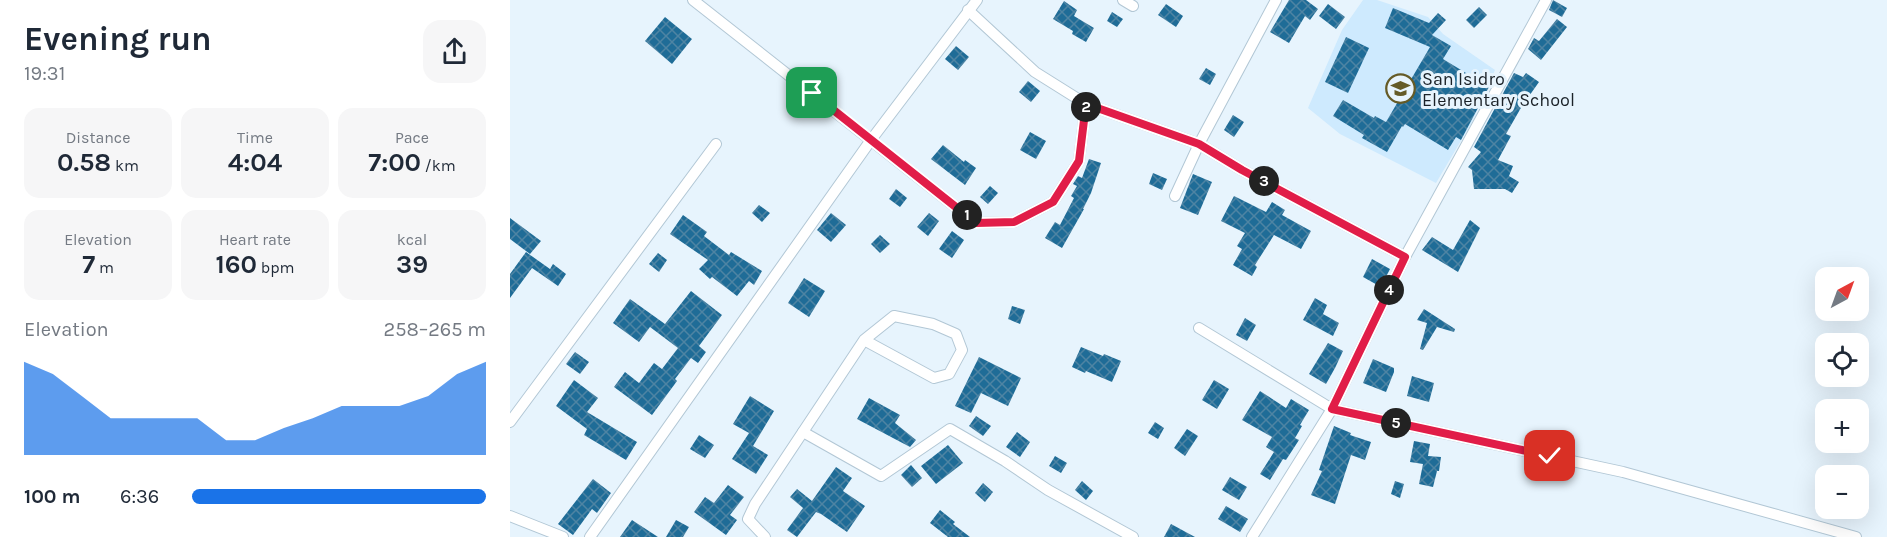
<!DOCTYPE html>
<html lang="en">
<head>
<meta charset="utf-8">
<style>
	:root { --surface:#fff; --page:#f6f6f7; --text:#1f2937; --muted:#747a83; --accent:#1a73e8 }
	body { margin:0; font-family:Karla,sans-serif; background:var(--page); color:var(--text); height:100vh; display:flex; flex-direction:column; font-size:22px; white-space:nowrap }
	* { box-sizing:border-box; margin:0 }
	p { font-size:20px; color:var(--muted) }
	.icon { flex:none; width:33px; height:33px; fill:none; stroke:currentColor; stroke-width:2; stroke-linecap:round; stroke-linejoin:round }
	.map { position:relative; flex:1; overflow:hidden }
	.details { display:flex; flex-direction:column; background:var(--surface); width:510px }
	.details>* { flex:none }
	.needle { width:39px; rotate:41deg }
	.tools { position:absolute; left:1305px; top:267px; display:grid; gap:12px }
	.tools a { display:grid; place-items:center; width:54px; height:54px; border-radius:12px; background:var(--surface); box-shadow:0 6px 24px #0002; font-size:30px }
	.pin { position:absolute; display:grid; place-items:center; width:51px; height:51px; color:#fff; margin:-26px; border-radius:12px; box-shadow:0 3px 9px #0006 }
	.km { position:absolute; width:30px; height:30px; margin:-15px; border-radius:50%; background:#222; color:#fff; font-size:16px; line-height:30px; text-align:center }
	.round { display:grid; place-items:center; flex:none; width:63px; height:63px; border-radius:18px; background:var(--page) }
	.summary { display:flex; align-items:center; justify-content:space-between; height:102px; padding:0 24px }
	h1 { font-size:33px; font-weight:700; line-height:45px }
	.figures { display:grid; grid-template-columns:repeat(3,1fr); gap:9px; height:102px; padding:6px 24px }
	.figures div { display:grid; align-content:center; border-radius:15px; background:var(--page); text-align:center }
	.figures b { font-size:26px; font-weight:700 }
	.figures small { font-size:16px; font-weight:400 }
	.figures p { font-size:16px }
	.chart { height:168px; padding:12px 24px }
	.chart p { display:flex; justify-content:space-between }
	.chart svg { width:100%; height:108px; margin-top:6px; fill:var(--accent); opacity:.7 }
	ul { padding:0 24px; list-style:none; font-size:20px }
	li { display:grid; grid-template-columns:96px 72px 1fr; align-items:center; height:45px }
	li i { height:15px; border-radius:8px; background:var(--accent) }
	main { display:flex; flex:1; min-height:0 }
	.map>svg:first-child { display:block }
</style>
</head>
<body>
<main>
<section class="details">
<div class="summary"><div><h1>Evening run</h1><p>19:31</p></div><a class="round"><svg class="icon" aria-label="share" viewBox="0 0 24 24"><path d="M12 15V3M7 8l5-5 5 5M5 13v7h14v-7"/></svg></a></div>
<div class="figures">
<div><p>Distance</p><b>0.58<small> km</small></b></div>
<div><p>Time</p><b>4:04</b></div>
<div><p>Pace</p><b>7:00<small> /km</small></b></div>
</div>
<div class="figures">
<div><p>Elevation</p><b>7<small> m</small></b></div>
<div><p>Heart rate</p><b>160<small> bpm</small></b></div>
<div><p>kcal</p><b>39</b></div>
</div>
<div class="chart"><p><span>Elevation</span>258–265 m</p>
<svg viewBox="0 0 160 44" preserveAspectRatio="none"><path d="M0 44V6L10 11L20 20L30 29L40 29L50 29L60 29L70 38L80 38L90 33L100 29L110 24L120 24L130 24L140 20L150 11L160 6V44z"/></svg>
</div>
<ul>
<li><b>100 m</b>6:36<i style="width:100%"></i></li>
</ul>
</section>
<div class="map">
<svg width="1377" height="537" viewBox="0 0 1377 537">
	<defs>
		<pattern id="building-cross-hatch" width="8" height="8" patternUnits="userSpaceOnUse" patternTransform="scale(1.5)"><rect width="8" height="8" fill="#1f6c97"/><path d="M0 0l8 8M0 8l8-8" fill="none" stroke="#4e84a3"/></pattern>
	</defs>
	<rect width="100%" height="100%" fill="#e7f4fd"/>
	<path fill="#ceeafe" d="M 853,0 L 867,0 L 918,17 L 933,34 L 985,70 L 962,122 L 926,183 L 830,134 L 798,108 L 832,30 Z"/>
	<g fill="url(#building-cross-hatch)">
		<path d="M 779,0 L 796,0 L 808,9 L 800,20 L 795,16 L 779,43 L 760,32 Z"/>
		<path d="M 1043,0 L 1057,8 L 1052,17 L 1039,10 Z"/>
		<path d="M 554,1 L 567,10 L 564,16 L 584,28 L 576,42 L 562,34 L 563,31 L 543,19 Z"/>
		<path d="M 656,4 L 673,16 L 666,27 L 648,15 Z"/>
		<path d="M 818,4 L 835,17 L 826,29 L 809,16 Z"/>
		<path d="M 969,7 L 977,15 L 964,28 L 956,20 Z"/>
		<path d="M 883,8 L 919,23 L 928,13 L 936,20 L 922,35 L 941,46 L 933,59 L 979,87 L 951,140 L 946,137 L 938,150 L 895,124 L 893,127 L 892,126 L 877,152 L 852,138 L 854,135 L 823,116 L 833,100 L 864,118 L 865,116 L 876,122 L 920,47 L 875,28 Z"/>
		<path d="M 602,12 L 613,19 L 607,27 L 597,21 Z"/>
		<path d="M 155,17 L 182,39 L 162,64 L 135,41 Z"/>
		<path d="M 1047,19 L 1057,27 L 1031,60 L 1018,49 L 1024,38 L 1029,41 Z"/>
		<path d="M 836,37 L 859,48 L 838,93 L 815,82 Z"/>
		<path d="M 446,46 L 459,57 L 448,70 L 435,59 Z"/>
		<path d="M 696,68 L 706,74 L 700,85 L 689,79 Z"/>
		<path d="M 1004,73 L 1013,77 L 1016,73 L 1029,82 L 1012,106 L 996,134 L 1001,136 L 988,160 L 1003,166 L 999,176 L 1009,182 L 1002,193 L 995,189 L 964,189 L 962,170 L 958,167 L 971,152 L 964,147 Z"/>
		<path d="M 518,81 L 530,91 L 521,102 L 509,92 Z"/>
		<path d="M 723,115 L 734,122 L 724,137 L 714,130 Z"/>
		<path d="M 520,132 L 536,141 L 526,159 L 510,150 Z"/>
		<path d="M 433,145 L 454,162 L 455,160 L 466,168 L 455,185 L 421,159 Z"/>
		<path d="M 579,159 L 591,163 L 581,193 L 573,209 L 574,209 L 552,248 L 535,238 L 545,222 L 550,225 L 564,198 L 561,196 L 567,186 L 563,184 L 568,176 L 572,178 Z"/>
		<path d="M 643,173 L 657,179 L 652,190 L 639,184 Z"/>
		<path d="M 683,174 L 702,182 L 688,215 L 670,208 Z"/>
		<path d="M 480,186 L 488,193 L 478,204 L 470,197 Z"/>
		<path d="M 386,189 L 397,198 L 390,207 L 379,199 Z"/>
		<path d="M 724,196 L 756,212 L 762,202 L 775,210 L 772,215 L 801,231 L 791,249 L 764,235 L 745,265 L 747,267 L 742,276 L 723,265 L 732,249 L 727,246 L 735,233 L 711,221 Z"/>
		<path d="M 249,205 L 260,213 L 252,222 L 242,213 Z"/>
		<path d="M 321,213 L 336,225 L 321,242 L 307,230 Z"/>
		<path d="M 419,213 L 429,221 L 418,236 L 407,227 Z"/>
		<path d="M 173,215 L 197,232 L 194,236 L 219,255 L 221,252 L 252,271 L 244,285 L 239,281 L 227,296 L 202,277 L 200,279 L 189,269 L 198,260 L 160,234 Z"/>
		<path d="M 0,218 L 31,241 L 20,254 L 0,239 Z"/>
		<path d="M 960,220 L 970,228 L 948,272 L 912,250 L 922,237 L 943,250 Z"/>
		<path d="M 442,231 L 454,240 L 442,258 L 429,249 Z"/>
		<path d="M 370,235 L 380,244 L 370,253 L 361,244 Z"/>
		<path d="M 16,252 L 40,269 L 43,264 L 56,274 L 48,286 L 22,268 L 0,298 L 0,274 Z"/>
		<path d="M 148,253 L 157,260 L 149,272 L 139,264 Z"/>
		<path d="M 862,259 L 880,269 L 871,287 L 853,277 Z"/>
		<path d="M 294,278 L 315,291 L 299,317 L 278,303 Z"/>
		<path d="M 181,291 L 212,315 L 189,346 L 196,352 L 188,363 L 181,358 L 165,379 L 167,381 L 142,415 L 104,387 L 115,372 L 129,383 L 144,363 L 152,369 L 168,348 L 140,327 L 129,342 L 103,323 L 120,299 L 155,324 Z"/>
		<path d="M 805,298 L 817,305 L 813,314 L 829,323 L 823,336 L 793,320 Z"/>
		<path d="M 502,306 L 515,310 L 510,324 L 498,319 Z"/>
		<path d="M 914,309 L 945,329 L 944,332 L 927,327 L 913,350 L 910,349 L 917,323 L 907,320 Z"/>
		<path d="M 735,318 L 746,325 L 737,341 L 726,335 Z"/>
		<path d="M 818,343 L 833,351 L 825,368 L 816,384 L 799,374 Z"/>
		<path d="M 571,347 L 593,356 L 594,354 L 611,361 L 602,382 L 576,371 L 575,373 L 562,367 Z"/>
		<path d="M 65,352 L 79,362 L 70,374 L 56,364 Z"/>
		<path d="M 469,357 L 511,378 L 498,406 L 471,393 L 461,413 L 445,406 Z"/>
		<path d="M 863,359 L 884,368 L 884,372 L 876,392 L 853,383 Z"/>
		<path d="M 902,376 L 924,383 L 919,402 L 897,396 Z"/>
		<path d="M 64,380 L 88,398 L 77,412 L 127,442 L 116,460 L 74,435 L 77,429 L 46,406 Z"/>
		<path d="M 704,380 L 719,389 L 707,409 L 692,400 Z"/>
		<path d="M 750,391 L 776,408 L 781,399 L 799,410 L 790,425 L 792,426 L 785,438 L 789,440 L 776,460 L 773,459 L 760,480 L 750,474 L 764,452 L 756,447 L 762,437 L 732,420 Z"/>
		<path d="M 240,396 L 264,411 L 243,446 L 258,455 L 246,474 L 222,459 L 239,433 L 223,424 Z"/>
		<path d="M 359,398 L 390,415 L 385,423 L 406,440 L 400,447 L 347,419 Z"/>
		<path d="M 466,416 L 481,426 L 473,436 L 459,426 Z"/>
		<path d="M 645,422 L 654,428 L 648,439 L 638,433 Z"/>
		<path d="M 824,426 L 841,433 L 840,435 L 861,442 L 855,460 L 841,455 L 825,504 L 801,495 L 812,471 L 809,470 Z"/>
		<path d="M 677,429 L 688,436 L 675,456 L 664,448 Z"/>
		<path d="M 507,432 L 520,442 L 510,457 L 496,447 Z"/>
		<path d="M 189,435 L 204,445 L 195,458 L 180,449 Z"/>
		<path d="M 904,441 L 920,444 L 918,456 L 931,457 L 929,471 L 927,471 L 923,487 L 909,484 L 913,464 L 900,462 Z"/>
		<path d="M 438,445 L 453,463 L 426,484 L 411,466 Z"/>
		<path d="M 545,456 L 557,463 L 551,473 L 539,466 Z"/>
		<path d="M 401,465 L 412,478 L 402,487 L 391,475 Z"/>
		<path d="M 326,467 L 342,478 L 333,491 L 355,506 L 337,532 L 311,514 L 306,512 L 287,537 L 277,530 L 293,508 L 280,497 L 287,489 L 302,501 Z"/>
		<path d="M 720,477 L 737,487 L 729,500 L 712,490 Z"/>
		<path d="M 83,479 L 101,493 L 87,513 L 82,509 L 63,535 L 48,524 Z"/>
		<path d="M 572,481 L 583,491 L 576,500 L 565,490 Z"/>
		<path d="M 885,481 L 894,484 L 890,498 L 881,494 Z"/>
		<path d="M 473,483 L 483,492 L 475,502 L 465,493 Z"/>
		<path d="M 218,485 L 234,497 L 220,515 L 227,520 L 216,535 L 184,512 L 195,497 L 204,503 Z"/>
		<path d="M 716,506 L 738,519 L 730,532 L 708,519 Z"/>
		<path d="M 430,510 L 445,522 L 443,524 L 460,537 L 438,537 L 420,523 Z"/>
		<path d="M 122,520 L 148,537 L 110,537 Z"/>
		<path d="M 166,520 L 179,527 L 173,537 L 156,537 Z"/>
		<path d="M 661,524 L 685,537 L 654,537 Z"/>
	</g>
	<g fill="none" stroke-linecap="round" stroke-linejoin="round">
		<defs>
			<g id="street">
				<path d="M 183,0 L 466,223 L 504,222 L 543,202 L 569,161 L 576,104"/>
				<path d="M 613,0 L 623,6"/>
				<path d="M 458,10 L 525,72 L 576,104 L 689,144 L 732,170 L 895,257"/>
				<path d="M 665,196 L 689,144 L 766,0"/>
				<path d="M 689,328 L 822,409 L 1113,472 L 1346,537"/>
				<path d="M 0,422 L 206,144"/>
				<path d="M 293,432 L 371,476 L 440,429 L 495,461 L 538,490 L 623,537"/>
				<path d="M 0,516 L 53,537"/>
				<path d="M 80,537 L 361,140 L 467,0"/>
				<path d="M 255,537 L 238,519 L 245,504 L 354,340 L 384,316 L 423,324 L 446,334 L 452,350 L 439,374 L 424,378 L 354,340"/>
				<path d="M 742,537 L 822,409 L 895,257 L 1036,0"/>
			</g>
		</defs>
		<use href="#street" stroke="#b2c7d5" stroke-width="12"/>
		<use href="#street" stroke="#fff" stroke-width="10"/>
	</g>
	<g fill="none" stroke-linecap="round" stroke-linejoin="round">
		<defs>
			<path id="route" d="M 302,93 L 466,223 L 504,222 L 543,202 L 569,161 L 576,104 L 689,144 L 732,170 L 895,257 L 822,409 L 1040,456"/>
		</defs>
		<use href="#route" stroke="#fff" stroke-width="12"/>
		<use href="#route" stroke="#e11d48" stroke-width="8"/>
	</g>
	<defs>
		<symbol id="school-ring" viewBox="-11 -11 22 22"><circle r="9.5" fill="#e7f4fd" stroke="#655b27" stroke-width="1.5"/><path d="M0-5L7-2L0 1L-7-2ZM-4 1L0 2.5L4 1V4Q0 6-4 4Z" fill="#655b27"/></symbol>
	</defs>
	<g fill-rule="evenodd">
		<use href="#school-ring" x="874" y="72" width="33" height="33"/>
	</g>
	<g text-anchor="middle" stroke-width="6" stroke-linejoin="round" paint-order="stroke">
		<g font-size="18" fill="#1b2228" stroke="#e7f4fd" text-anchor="start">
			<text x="912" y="85">San Isidro<tspan x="912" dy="21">Elementary School</tspan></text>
		</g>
	</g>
</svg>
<div class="tools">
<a><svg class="needle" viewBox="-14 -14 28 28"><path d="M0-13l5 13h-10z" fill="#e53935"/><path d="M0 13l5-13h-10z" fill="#747a83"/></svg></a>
<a><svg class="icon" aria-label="locate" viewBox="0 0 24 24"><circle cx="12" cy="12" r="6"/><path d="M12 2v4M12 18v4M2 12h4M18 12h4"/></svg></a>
<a>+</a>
<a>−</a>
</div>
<div class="pin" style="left:302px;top:93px;background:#1e9e55"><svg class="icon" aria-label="arrive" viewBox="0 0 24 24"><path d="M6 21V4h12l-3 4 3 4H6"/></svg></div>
<div class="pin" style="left:1040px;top:456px;background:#d93025"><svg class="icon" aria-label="check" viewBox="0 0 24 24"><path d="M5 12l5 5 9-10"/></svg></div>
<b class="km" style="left:457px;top:215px">1</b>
<b class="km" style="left:576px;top:107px">2</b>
<b class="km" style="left:754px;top:181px">3</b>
<b class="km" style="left:879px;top:290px">4</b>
<b class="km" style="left:886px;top:423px">5</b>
</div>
</main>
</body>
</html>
